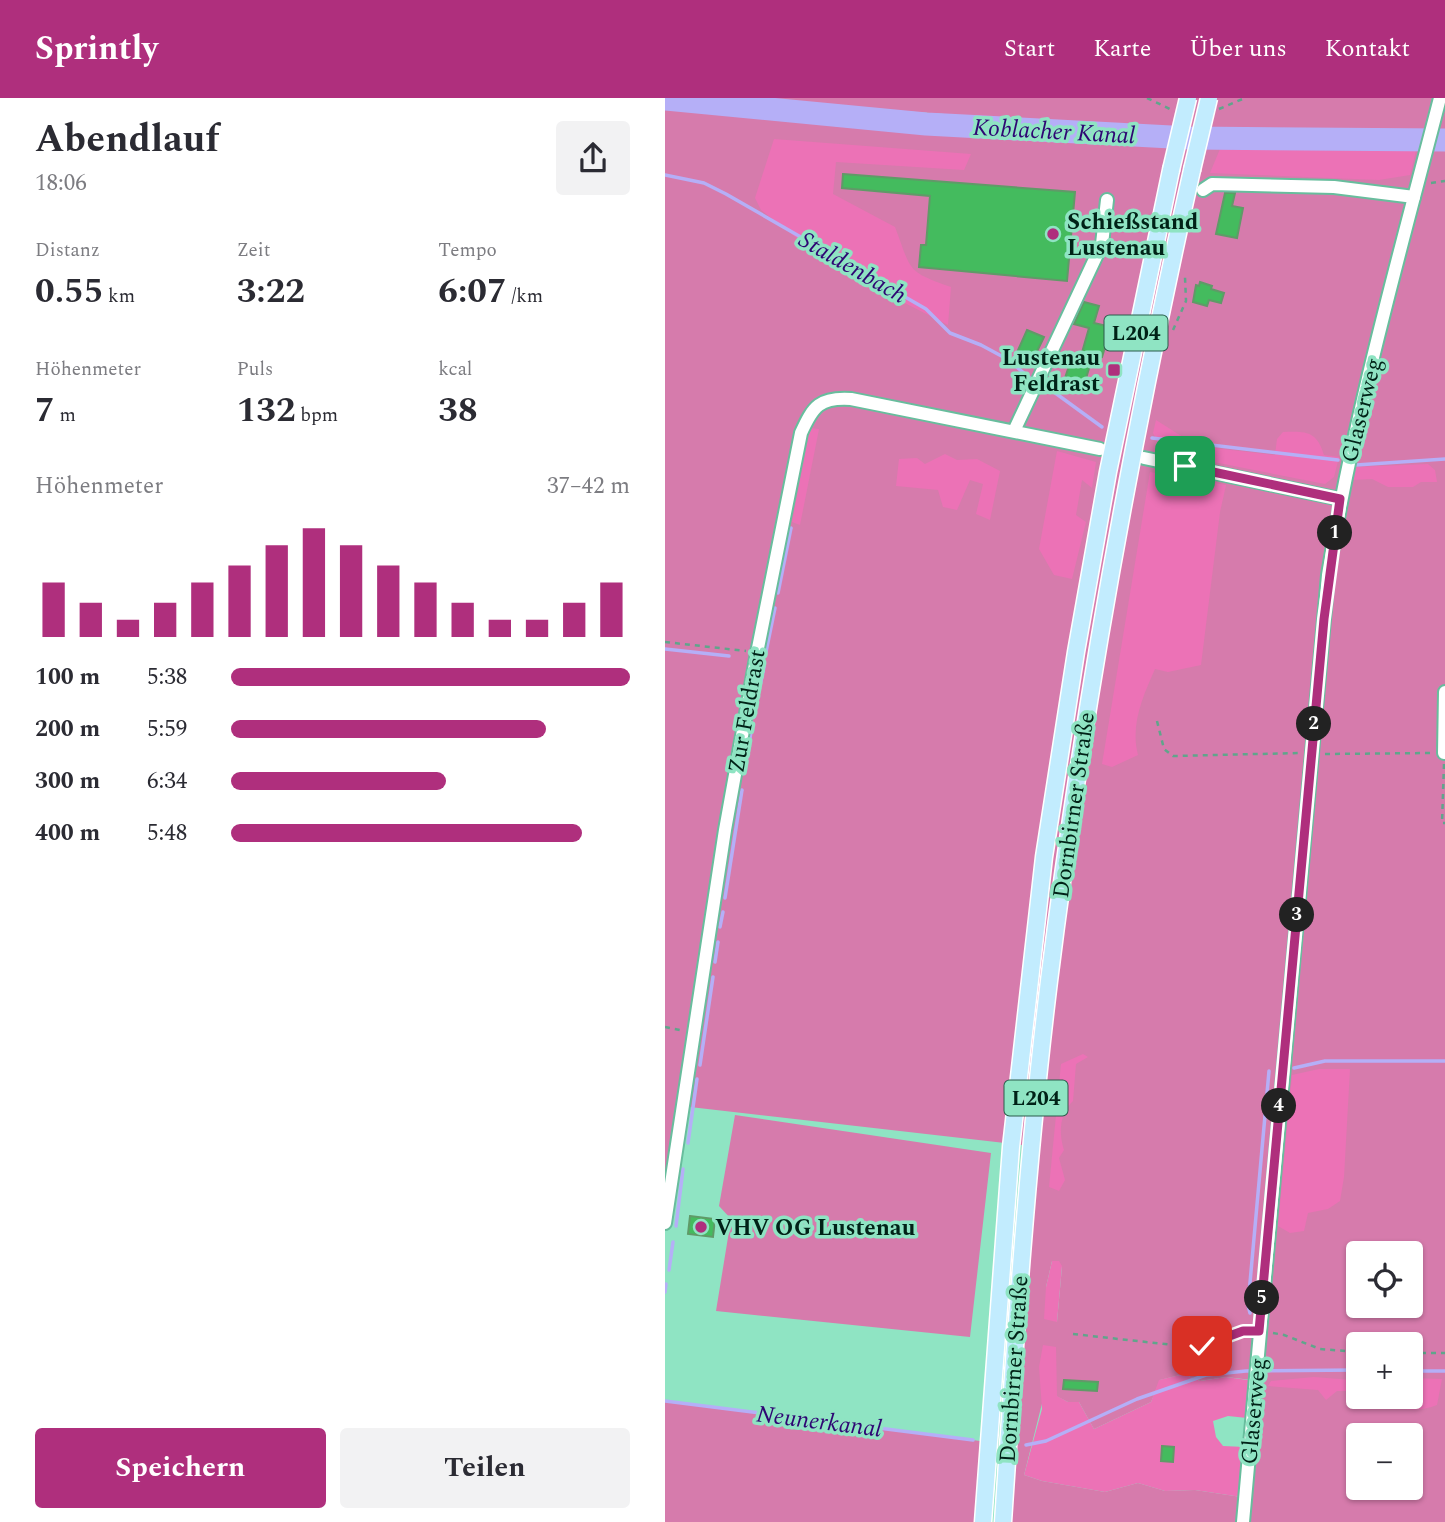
<!DOCTYPE html>
<html lang="de">
<head>
<meta charset="utf-8">
<style>
	:root { --surface:#fff; --page:#f2f2f3; --text:#2b2b33; --muted:#7c7c81; --accent:#af2f7d }
	body { margin:0; font-family:Spectral,serif; background:var(--page); color:var(--text); height:100vh; display:flex; flex-direction:column; font-size:26px; white-space:nowrap }
	* { box-sizing:border-box; margin:0 }
	p { font-size:23px; color:var(--muted) }
	.icon { flex:none; width:38px; height:38px; fill:none; stroke:currentColor; stroke-width:2; stroke-linecap:round; stroke-linejoin:round }
	.map { position:relative; flex:1; overflow:hidden }
	.details { display:flex; flex-direction:column; background:var(--surface); width:665px }
	.details>* { flex:none }
	.controls { position:absolute; left:681px; top:1143px; display:grid; gap:14px }
	.controls a { display:grid; place-items:center; width:77px; height:77px; border-radius:7px; background:var(--surface); box-shadow:0 2px 5px #0004; font-size:35px }
	.pin { position:absolute; display:grid; place-items:center; width:60px; height:60px; color:#fff; margin:-30px; border-radius:14px; box-shadow:0 4px 10px #0006 }
	.km { position:absolute; width:35px; height:35px; margin:-18px; border-radius:50%; background:#222; color:#fff; font-size:19px; line-height:35px; text-align:center }
	.round { display:grid; place-items:center; flex:none; width:74px; height:74px; border-radius:7px; background:var(--page) }
	.headline { display:flex; align-items:center; justify-content:space-between; height:119px; padding:0 35px }
	h1 { font-size:38px; font-weight:700; line-height:52px }
	.figures { display:grid; grid-template-columns:repeat(3,1fr); gap:10px; height:119px; padding:7px 35px }
	.figures div { display:grid; align-content:center }
	.figures b { font-size:35px; font-weight:700 }
	.figures small { font-size:19px; font-weight:400 }
	.figures p { font-size:19px }
	.chart { height:196px; padding:14px 35px }
	.chart p { display:flex; justify-content:space-between }
	.chart svg { width:100%; height:126px; margin-top:7px; stroke:var(--accent); stroke-width:6 }
	.button { display:flex; gap:14px; margin-top:auto; padding:14px 35px }
	.button a { flex:1; height:80px; border-radius:7px; background:var(--accent); color:#fff; font-size:28px; font-weight:700; line-height:80px; text-align:center }
	.button a+a { background:var(--page); color:var(--text) }
	ul { padding:0 35px; list-style:none; font-size:23px }
	li { display:grid; grid-template-columns:112px 84px 1fr; align-items:center; height:52px }
	li i { height:18px; border-radius:9px; background:var(--accent) }
	header { display:flex; align-items:center; gap:42px; box-sizing:border-box; height:98px; padding:0 35px; background:var(--accent); color:#fff }
	header strong { font-size:33px }
	nav { display:flex; gap:38px; margin-inline-start:auto; font-size:24px }
	main { display:flex; flex:1; min-height:0 }
	.map>svg:first-child { display:block }
</style>
</head>
<body>
<header>
<strong>Sprintly</strong>
<nav><a>Start</a><a>Karte</a><a>Über uns</a><a>Kontakt</a></nav>
</header>
<main>
<section class="details">
<div class="headline"><div><h1>Abendlauf</h1><p>18:06</p></div><a class="round"><svg class="icon" aria-label="share" viewBox="0 0 24 24"><path d="M12 15V3M7 8l5-5 5 5M5 13v7h14v-7"/></svg></a></div>
<div class="figures">
<div><p>Distanz</p><b>0.55<small> km</small></b></div>
<div><p>Zeit</p><b>3:22</b></div>
<div><p>Tempo</p><b>6:07<small> /km</small></b></div>
</div>
<div class="figures">
<div><p>Höhenmeter</p><b>7<small> m</small></b></div>
<div><p>Puls</p><b>132<small> bpm</small></b></div>
<div><p>kcal</p><b>38</b></div>
</div>
<div class="chart"><p><span>Höhenmeter</span>37–42 m</p>
<svg viewBox="0 0 160 44" preserveAspectRatio="none"><path d="M5 44V25M15 44V32M25 44V38M35 44V32M45 44V25M55 44V19M65 44V12M75 44V6M85 44V12M95 44V19M105 44V25M115 44V32M125 44V38M135 44V38M145 44V32M155 44V25"/></svg>
</div>
<ul>
<li><b>100 m</b>5:38<i style="width:100%"></i></li>
<li><b>200 m</b>5:59<i style="width:79%"></i></li>
<li><b>300 m</b>6:34<i style="width:54%"></i></li>
<li><b>400 m</b>5:48<i style="width:88%"></i></li>
</ul>
<div class="button"><a>Speichern</a><a>Teilen</a></div>
</section>
<div class="map">
<svg width="780" height="1424" viewBox="0 0 780 1424">
	<rect width="100%" height="100%" fill="#8fe4c3"/>
	<g fill="#d67bac" fill-rule="evenodd">
		<path d="M 54,0 L 780,0 L 780,1424 L 583,1424 L 595,1283 L 561,1279 L 535,1283 L 519,1276 L 495,1282 L 486,1304 L 429,1331 L 414,1304 L 403,1304 L 391,1298 L 391,1250 L 359,1377 L 377,1383 L 440,1394 L 473,1385 L 500,1393 L 530,1392 L 576,1399 L 573,1424 L 345,1424 L 350,1346 L 357,1047 L 25,1009 L 0,1101 L 0,10 L 236,31 L 543,49 L 546,35 ZM 693,1155 L 746,1155 L 746,1208 L 693,1208 ZM 387,1163 L 397,1169 L 392,1224 L 381,1189 ZM 693,1246 L 746,1246 L 746,1298 L 693,1298 ZM 693,1337 L 746,1337 L 746,1390 L 693,1390 Z"/>
		<path d="M 70,1017 L 326,1055 L 305,1239 L 51,1213 L 66,1121 L 54,1108 Z"/>
		<path d="M 0,1303 L 315,1343 L 310,1424 L 0,1424 Z"/>
	</g>
	<g fill="#ec72b6">
		<path d="M 109,41 L 306,56 L 299,72 L 171,64 L 168,96 L 230,129 C 247,174 241,173 286,189 L 283,227 L 167,168 L 96,112 L 90,100 Z"/>
		<path d="M 555,51 L 751,53 L 745,77 L 714,82 L 545,75 Z"/>
		<path d="M 491,322 L 532,348 L 610,357 L 612,341 L 618,334 C 641,333 652,333 659,357 L 674,359 L 669,379 L 660,386 L 528,360 L 519,353 L 495,348 L 488,335 Z"/>
		<path d="M 145,330 L 154,331 L 135,427 L 127,424 Z"/>
		<path d="M 392,353 L 431,364 L 427,390 L 417,382 L 411,417 L 421,424 L 407,481 L 389,477 L 374,451 Z"/>
		<path d="M 280,356 L 292,362 L 312,361 L 335,373 L 325,422 L 311,416 L 318,386 L 305,382 L 292,412 L 278,409 L 273,392 L 231,388 L 234,361 L 252,360 L 260,366 Z"/>
		<path d="M 763,366 L 770,372 L 772,384 L 756,384 L 748,389 L 723,389 L 707,381 L 686,382 L 690,369 Z"/>
		<path d="M 485,374 L 561,387 L 555,414 L 536,567 L 503,574 L 490,571 C 478,598 465,627 473,657 L 447,669 L 437,666 Z"/>
		<path d="M 418,956 L 423,959 L 411,966 L 408,1003 C 394,1016 394,1035 399,1052 L 394,1060 L 400,1082 L 394,1093 L 384,1089 L 396,966 Z"/>
		<path d="M 654,971 L 685,971 L 679,1079 L 675,1103 L 663,1111 L 643,1115 L 639,1133 L 625,1135 L 613,1128 L 627,977 Z"/>
		<path d="M 387,1163 L 394,1163 L 397,1168 L 392,1224 L 379,1221 L 381,1189 Z"/>
		<path d="M 378,1247 L 391,1249 L 392,1298 L 403,1304 L 414,1304 L 429,1331 L 486,1304 L 494,1282 L 519,1276 L 535,1283 L 561,1279 L 583,1282 L 582,1320 L 563,1318 L 548,1323 L 551,1339 L 558,1348 L 580,1349 L 576,1399 L 530,1392 L 500,1393 L 473,1385 L 440,1394 L 377,1383 L 359,1377 L 377,1311 L 374,1269 Z"/>
		<path d="M 649,1279 L 687,1282 L 693,1279 L 693,1293 L 672,1293 L 661,1302 L 653,1292 L 603,1288 L 606,1283 Z"/>
		<path d="M 746,1280 L 777,1281 L 772,1307 C 755,1314 732,1313 716,1304 L 715,1299 L 746,1298 Z"/>
	</g>
	<g fill="none" stroke-linecap="round" stroke-linejoin="round">
		<g stroke="#b5aff7" stroke-width="3.5">
			<path d="M 0,77 L 39,85 L 61,96 L 261,211 L 285,235 L 316,247 L 342,261 L 365,280"/>
			<path d="M 382,289 L 437,329"/>
			<path d="M 487,340 L 673,362"/>
			<path d="M 691,367 L 780,361"/>
			<path d="M 113,495 L 126,430"/>
			<path d="M 0,551 L 64,558"/>
			<path d="M 101,554 L 110,510"/>
			<path d="M 95,588 L 99,569"/>
			<path d="M 89,619 L 92,603"/>
			<path d="M 79,675 L 86,634"/>
			<path d="M 60,800 L 77,692"/>
			<path d="M 55,829 L 58,814"/>
			<path d="M 50,864 L 53,844"/>
			<path d="M 35,967 L 48,879"/>
			<path d="M 629,970 L 660,963 L 780,963"/>
			<path d="M 23,1045 L 32,981"/>
			<path d="M 11,1128 L 18,1071"/>
			<path d="M 4,1172 L 8,1144"/>
			<path d="M 0,1194 L 1,1186"/>
			<path d="M 585,1215 L 583,1207 L 604,973"/>
			<path d="M 746,1273 L 780,1273"/>
			<path d="M 0,1303 L 308,1342"/>
			<path d="M 361,1347 L 381,1343 L 472,1301 L 541,1277 L 581,1273 L 693,1272"/>
		</g>
		<path stroke="#b5aff7" stroke-width="23" d="M 0,1 L 261,26 L 525,40 L 780,42"/>
	</g>
	<g fill="#44bb5e" stroke="#609a68" stroke-width="2">
		<path d="M 178,76 L 410,94 L 402,183 L 254,169 L 256,147 L 261,147 L 265,98 L 177,90 Z"/>
		<path d="M 560,95 L 570,95 L 567,108 L 578,110 L 572,140 L 551,136 Z"/>
		<path d="M 535,184 L 547,188 L 546,191 L 559,195 L 556,205 L 544,202 L 542,208 L 528,204 L 531,187 L 534,188 Z"/>
		<path d="M 419,204 L 434,208 L 429,225 L 446,229 L 437,259 L 428,257 L 419,287 L 414,286 L 412,293 L 397,289 L 408,256 L 416,258 L 424,230 L 409,226 Z"/>
		<path d="M 362,232 L 379,239 L 366,266 L 350,259 Z"/>
		<path d="M 25,1118 L 50,1121 L 48,1139 L 23,1136 Z"/>
		<path d="M 399,1282 L 433,1284 L 432,1293 L 398,1291 Z"/>
		<path d="M 497,1348 L 509,1349 L 508,1364 L 496,1363 Z"/>
	</g>
	<g fill="none" stroke-linecap="round" stroke-linejoin="round">
		<defs>
			<g id="minor">
				<path d="M 538,92 L 547,86 L 669,89 L 749,99"/>
				<path d="M 349,333 L 437,146 L 442,102"/>
				<path d="M 479,360 L 675,401"/>
				<path d="M 779,655 L 780,594"/>
				<path d="M 0,1125 L 60,732 L 92,555 L 136,335 C 148,308 155,299 186,301 L 435,351"/>
				<path d="M 578,1424 L 663,477 C 689,316 734,158 775,0"/>
			</g>
			<g id="major">
				<path d="M 318,1424 L 346,1049 L 379,759 L 411,554 L 443,374 L 506,72"/>
				<path d="M 338,1424 C 350,1243 362,1063 384,883 C 418,610 467,340 527,72"/>
			</g>
		</defs>
		<use href="#minor" stroke="#68bd9d" stroke-width="16"/>
		<use href="#major" stroke="#fff" stroke-width="19"/>
		<g stroke="#60a58b" stroke-width="2.5" stroke-dasharray="5 5" stroke-linecap="butt">
			<path d="M 482,0 L 507,12"/>
			<path d="M 554,11 L 580,0"/>
			<path d="M 766,85 L 780,83"/>
			<path d="M 508,232 L 521,203 L 520,179"/>
			<path d="M 0,544 L 81,553"/>
			<path d="M 492,623 L 499,651 L 508,658 L 635,655"/>
			<path d="M 660,656 L 768,655"/>
			<path d="M 779,666 L 777,725 L 780,725"/>
			<path d="M 0,929 L 19,933"/>
			<path d="M 608,1235 L 619,1237 L 655,1251 L 693,1254"/>
			<path d="M 408,1236 L 527,1249 L 584,1233"/>
			<path d="M 746,1255 L 780,1255"/>
		</g>
		<use href="#minor" stroke="#fff" stroke-width="12"/>
		<use href="#major" stroke="#c2ecfe" stroke-width="16"/>
		<defs>
			<g id="major-bridge">
				<path d="M 506,72 L 523,0"/>
				<path d="M 527,72 L 544,0"/>
			</g>
		</defs>
		<use href="#major-bridge" stroke="#fff" stroke-width="19" stroke-linecap="butt"/>
		<use href="#major-bridge" stroke="#c2ecfe" stroke-width="16"/>
	</g>
	<g fill="none" stroke-linecap="round" stroke-linejoin="round">
		<defs>
			<path id="route" d="M 520,368 L 675,401 L 659,521 L 594,1233 L 578,1233 L 537,1248"/>
		</defs>
		<use href="#route" stroke="#fff" stroke-width="14"/>
		<use href="#route" stroke="#af2f7d" stroke-width="9"/>
	</g>
	<g fill="#af2f7d" stroke="#8fe4c3" stroke-width="2.5">
		<circle cx="388" cy="136" r="7"/>
		<rect x="442" y="265" width="14" height="14" rx="3.5"/>
		<circle cx="36" cy="1129" r="7"/>
	</g>
	<g text-anchor="middle" stroke-width="7" stroke-linejoin="round" paint-order="stroke">
		<g fill="#8fe4c3" stroke="#2b5c4b" stroke-width="2">
			<rect x="439.5" y="217.5" width="63" height="35" rx="5"/>
			<rect x="339.5" y="982.5" width="63" height="35" rx="5"/>
		</g>
		<g font-size="21" font-weight="bold" fill="#002217">
			<text x="471" y="242">L204</text>
			<text x="371" y="1007">L204</text>
		</g>
		<g font-size="23" font-weight="bold" fill="#002217" stroke="#8fe4c3" text-anchor="start">
			<text x="402" y="131">Schießstand<tspan x="402" dy="26">Lustenau</tspan></text>
			<text x="435" y="267" text-anchor="end">Lustenau<tspan x="435" dy="26">Feldrast</tspan></text>
			<text x="50" y="1137">VHV OG Lustenau</text>
		</g>
		<g font-size="23" fill="#002217" stroke="#8fe4c3">
			<text transform="translate(696 312) rotate(-76)" y="8">Glaserweg</text>
			<text transform="translate(81 613) rotate(-80)" y="8">Zur Feldrast</text>
			<text transform="translate(408 707) rotate(-82)" y="8">Dornbirner Straße</text>
			<text transform="translate(348 1271) rotate(-86)" y="8">Dornbirner Straße</text>
			<text transform="translate(588 1313) rotate(-85)" y="8">Glaserweg</text>
		</g>
		<g font-size="24" font-style="italic" fill="#2e0673" stroke="#8fe4c3">
			<text transform="translate(389 33) rotate(3)" y="8">Koblacher Kanal</text>
			<text transform="translate(188 169) rotate(30)" y="8">Staldenbach</text>
			<text transform="translate(154 1323) rotate(7)" y="8">Neunerkanal</text>
		</g>
	</g>
</svg>
<div class="controls">
<a><svg class="icon" aria-label="locate" viewBox="0 0 24 24"><circle cx="12" cy="12" r="6"/><path d="M12 2v4M12 18v4M2 12h4M18 12h4"/></svg></a>
<a>+</a>
<a>−</a>
</div>
<div class="pin" style="left:520px;top:368px;background:#1e9e55"><svg class="icon" aria-label="arrive" viewBox="0 0 24 24"><path d="M6 21V4h12l-3 4 3 4H6"/></svg></div>
<div class="pin" style="left:537px;top:1248px;background:#d93025"><svg class="icon" aria-label="check" viewBox="0 0 24 24"><path d="M5 12l5 5 9-10"/></svg></div>
<b class="km" style="left:670px;top:435px">1</b>
<b class="km" style="left:649px;top:626px">2</b>
<b class="km" style="left:632px;top:817px">3</b>
<b class="km" style="left:614px;top:1008px">4</b>
<b class="km" style="left:597px;top:1200px">5</b>
</div>
</main>
</body>
</html>
